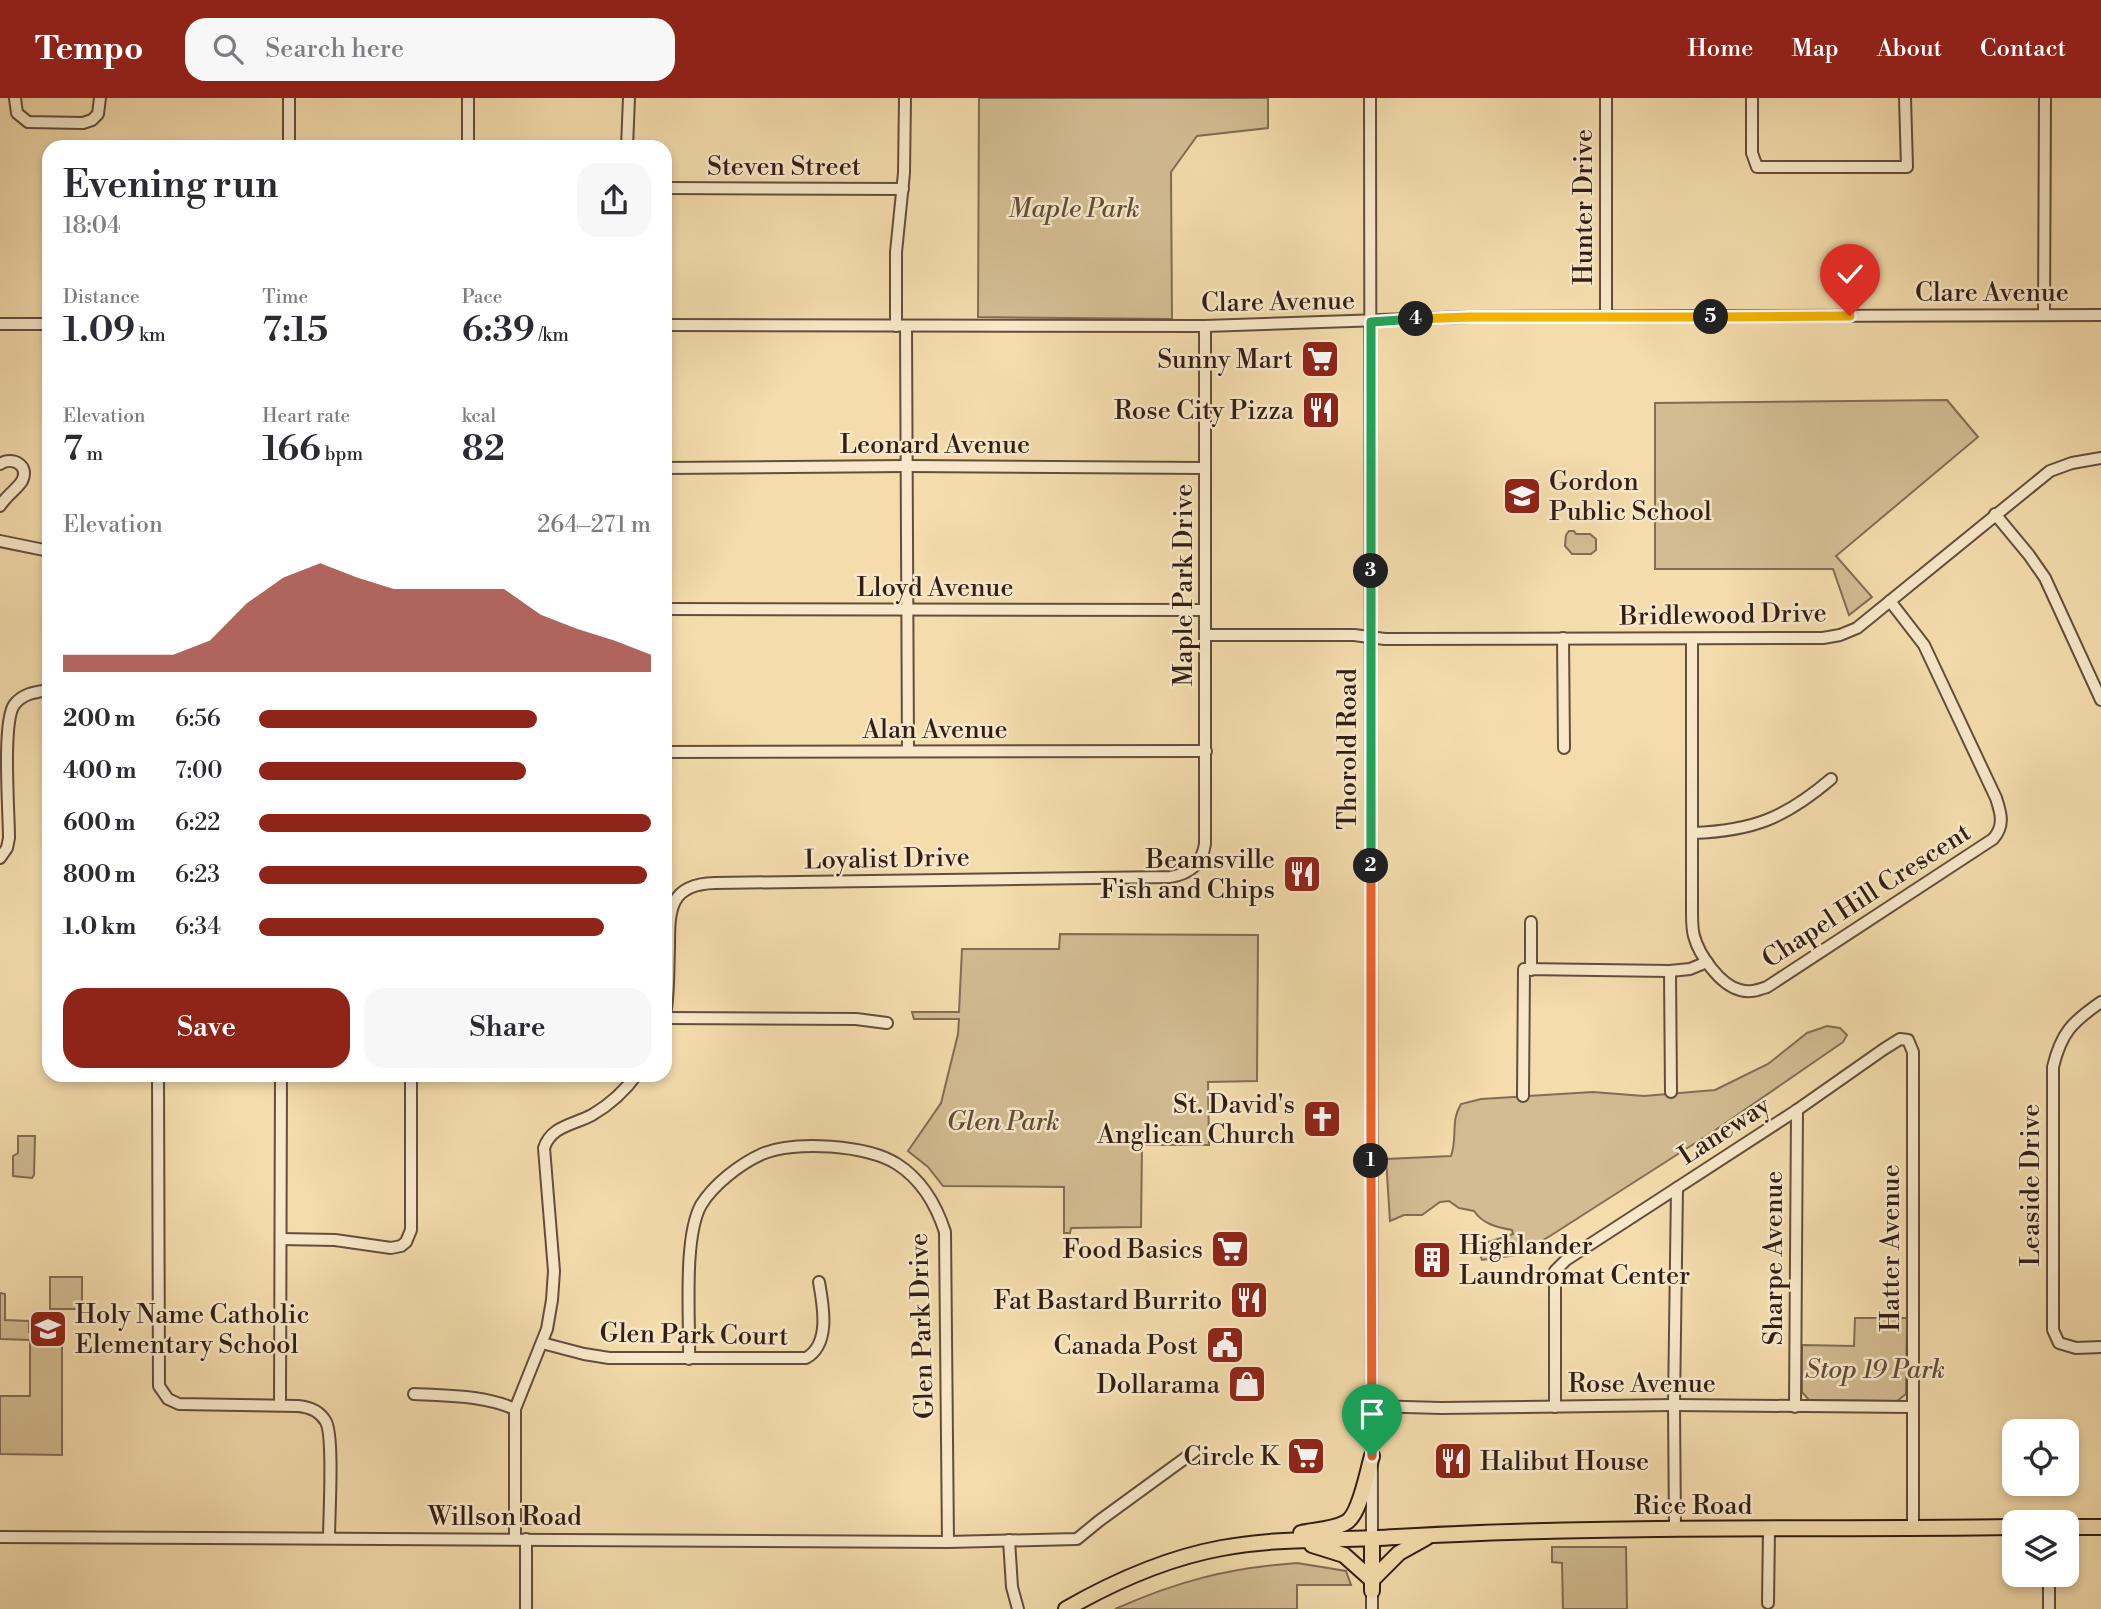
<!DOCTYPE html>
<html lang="en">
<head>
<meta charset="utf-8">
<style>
	:root { --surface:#fff; --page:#f7f7f7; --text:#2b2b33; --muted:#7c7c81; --accent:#8f2418 }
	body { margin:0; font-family:"Libre Bodoni",serif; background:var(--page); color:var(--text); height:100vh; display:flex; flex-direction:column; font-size:26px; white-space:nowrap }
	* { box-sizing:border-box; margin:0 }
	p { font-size:23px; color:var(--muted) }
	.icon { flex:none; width:38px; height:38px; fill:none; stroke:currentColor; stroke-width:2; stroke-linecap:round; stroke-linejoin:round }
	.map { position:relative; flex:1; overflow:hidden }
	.drawer { position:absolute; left:42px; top:42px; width:630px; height:942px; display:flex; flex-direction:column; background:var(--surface); border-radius:21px; box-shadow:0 4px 10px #0003 }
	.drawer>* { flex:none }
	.controls { position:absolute; left:2002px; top:1321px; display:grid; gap:14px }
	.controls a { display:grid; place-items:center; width:77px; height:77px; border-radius:14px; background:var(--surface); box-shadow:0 4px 10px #0003; font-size:35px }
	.pin { position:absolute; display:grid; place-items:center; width:60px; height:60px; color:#fff; margin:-72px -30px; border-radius:50% 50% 50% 0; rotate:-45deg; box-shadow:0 0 7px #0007 }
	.pin .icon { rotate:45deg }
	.km { position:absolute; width:35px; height:35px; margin:-18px; border-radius:50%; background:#222; color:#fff; font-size:19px; line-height:35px; text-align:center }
	.round { display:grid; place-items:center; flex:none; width:74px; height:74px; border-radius:21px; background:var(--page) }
	.headline { display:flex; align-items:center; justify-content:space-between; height:119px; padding:0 21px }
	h1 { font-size:38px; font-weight:600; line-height:52px }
	.stats { display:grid; grid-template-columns:repeat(3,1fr); gap:10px; height:119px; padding:7px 21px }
	.stats div { display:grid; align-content:center }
	.stats b { font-size:35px; font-weight:600 }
	.stats small { font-size:19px; font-weight:400 }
	.stats p { font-size:19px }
	.chart { height:196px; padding:14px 21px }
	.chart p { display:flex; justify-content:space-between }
	.chart svg { width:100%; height:126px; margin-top:7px; fill:var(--accent); opacity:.7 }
	.cta { display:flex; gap:14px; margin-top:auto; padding:14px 21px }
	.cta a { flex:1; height:80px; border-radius:21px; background:var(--accent); color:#fff; font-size:28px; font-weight:600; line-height:80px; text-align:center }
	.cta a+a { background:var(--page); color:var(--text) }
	ul { padding:0 21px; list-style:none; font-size:23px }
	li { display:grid; grid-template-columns:112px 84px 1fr; align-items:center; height:52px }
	li i { height:18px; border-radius:9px; background:var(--accent) }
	header { display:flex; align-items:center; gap:42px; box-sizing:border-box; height:98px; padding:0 35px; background:var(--accent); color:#fff }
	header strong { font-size:33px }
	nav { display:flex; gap:38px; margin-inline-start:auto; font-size:24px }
	.search { width:490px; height:63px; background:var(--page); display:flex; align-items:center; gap:18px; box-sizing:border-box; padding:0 24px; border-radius:21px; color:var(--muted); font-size:26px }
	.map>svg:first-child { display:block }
</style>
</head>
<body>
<header>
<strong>Tempo</strong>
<div class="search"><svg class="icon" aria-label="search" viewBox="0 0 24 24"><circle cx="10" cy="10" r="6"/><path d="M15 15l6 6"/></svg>Search here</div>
<nav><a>Home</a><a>Map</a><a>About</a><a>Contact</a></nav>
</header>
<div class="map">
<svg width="2101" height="1511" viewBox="0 0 2101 1511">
	<rect width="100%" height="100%" fill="#f4dcac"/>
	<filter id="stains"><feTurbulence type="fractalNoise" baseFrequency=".00286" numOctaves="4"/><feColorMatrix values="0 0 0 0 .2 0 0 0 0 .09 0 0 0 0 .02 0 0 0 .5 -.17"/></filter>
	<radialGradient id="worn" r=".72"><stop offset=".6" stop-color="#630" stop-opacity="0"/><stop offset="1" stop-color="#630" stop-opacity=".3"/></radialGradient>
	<g fill="#d3bc92" stroke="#826d54" stroke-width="2">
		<path d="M 979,0 L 1268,0 L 1268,30 L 1197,38 L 1171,74 L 1172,221 L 978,219 Z"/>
		<path d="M 1947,302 L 1978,339 L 1836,458 L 1872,499 L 1849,517 L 1833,471 L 1655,471 L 1655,305 Z"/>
		<path d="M 1569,433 L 1574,433 L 1576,436 L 1590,436 L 1596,441 L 1596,452 L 1591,456 L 1572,456 L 1565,448 L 1566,437 Z"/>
		<path d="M 1060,836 L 1258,837 L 1257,983 L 1208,984 L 1209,1047 L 1142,1047 L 1141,1129 L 1071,1130 L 1070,1135 L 1064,1135 L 1064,1089 L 943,1088 L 928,1069 L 908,1053 L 941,1005 L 958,936 L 959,921 L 914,921 L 912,914 L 959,914 L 962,851 L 1059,851 Z"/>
		<path d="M 1827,928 L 1840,930 L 1847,937 L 1843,944 L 1714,1033 L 1550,1138 L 1517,1157 L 1482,1162 L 1479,1154 L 1485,1145 L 1513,1136 L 1512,1132 C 1496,1129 1483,1126 1474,1113 L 1459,1110 L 1449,1103 L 1440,1104 L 1422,1117 L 1404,1117 L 1390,1123 L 1386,1061 L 1451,1058 C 1458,1038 1450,1024 1461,1006 L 1481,1001 L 1593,994 L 1644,998 L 1715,992 L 1768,966 L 1807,935 Z"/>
		<path d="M 18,1038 L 35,1038 L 34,1077 L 32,1080 L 13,1078 L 13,1058 L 18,1055 Z"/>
		<rect x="50" y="1179" width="32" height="32"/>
		<path d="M 0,1195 L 5,1196 L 5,1222 L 29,1223 L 29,1234 L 34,1234 L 35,1217 L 56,1217 L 56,1235 L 62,1235 L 62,1357 L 0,1356 L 0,1298 L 30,1298 L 30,1242 L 0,1241 Z"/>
		<path d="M 1855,1220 L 1907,1220 L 1906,1296 L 1897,1303 L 1809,1302 L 1802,1294 L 1802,1247 L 1854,1248 Z"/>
		<path d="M 1552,1449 L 1626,1449 L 1627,1511 L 1563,1511 L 1562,1465 L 1552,1464 Z"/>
		<path d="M 1297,1465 L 1346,1473 L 1351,1487 L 1297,1487 L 1297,1511 L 1115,1511 C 1178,1483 1228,1470 1297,1465 Z"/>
	</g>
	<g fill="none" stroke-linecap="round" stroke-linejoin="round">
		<defs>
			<g id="minor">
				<path d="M 15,0 L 17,15 L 28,24 L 83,25 L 92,22 L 98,16 L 100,0"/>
				<path d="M 289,0 L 289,49"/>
				<path d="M 1370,0 L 1372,1441"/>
				<path d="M 1606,0 L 1606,218"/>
				<path d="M 1752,0 L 1752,55 L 1757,69 L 1907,69 L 1905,0"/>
				<path d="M 468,49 L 468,0"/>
				<path d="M 627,49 L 629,0"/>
				<path d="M 665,90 L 903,91"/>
				<path d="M 2044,217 L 2045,0"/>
				<path d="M 0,226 L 49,226"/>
				<path d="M 665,227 L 1205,228 L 1469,219 L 2101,217"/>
				<path d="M 896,228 L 896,154 L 904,75 L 905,0"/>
				<path d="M 906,228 L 908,653"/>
				<path d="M 0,366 C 12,358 30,367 22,383 C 17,391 6,398 0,408"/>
				<path d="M 665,370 L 906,368 L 1205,370"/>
				<path d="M 1995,416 L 2029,457 L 2045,480 L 2101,602"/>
				<path d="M 0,443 L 49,453"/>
				<path d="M 665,511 L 1205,512"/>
				<path d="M 1205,537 L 1354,537 L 1385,541 L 1823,540 L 1840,537 L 1857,530 L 2050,373 L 2072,365 L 2101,360"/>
				<path d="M 1563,540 L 1564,650"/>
				<path d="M 1692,542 L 1692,815 C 1692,823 1692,831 1694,838 C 1699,857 1720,887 1740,892 C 1750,895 1758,892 1767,889 L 1993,741 C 2005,728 2001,715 1996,700 L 1924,547 L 1890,503"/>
				<path d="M 665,654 L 1206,653"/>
				<path d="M 1693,735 C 1753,733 1785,720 1831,681"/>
				<path d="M 0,760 L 7,750 L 9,740 C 9,714 2,625 14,607 C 23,595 36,594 49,592"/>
				<path d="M 1531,872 L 1531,824"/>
				<path d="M 1670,873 L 1671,994"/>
				<path d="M 2101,904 C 2072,924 2061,935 2053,969 L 2053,1232 L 2059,1245 L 2076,1250 L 2101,1249"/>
				<path d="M 665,917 C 669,895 668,872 669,850 C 669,812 669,786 715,785 L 1170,779 C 1189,776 1202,766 1205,746 L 1205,228"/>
				<path d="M 665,920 L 856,921 L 887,925"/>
				<path d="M 158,976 L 159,1288 L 168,1301 L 179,1306 L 298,1308 C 310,1309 320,1313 326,1324 C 334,1339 329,1418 329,1440"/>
				<path d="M 1523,998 L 1524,871 L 1670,873 L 1690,871 L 1707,864"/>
				<path d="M 281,1141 L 335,1142 L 391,1150 L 401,1148 L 406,1144 L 411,1132 L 411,976"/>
				<path d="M 542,1245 L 584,1256 L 609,1260 L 806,1260 C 831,1246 823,1207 819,1184"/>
				<path d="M 689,1261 C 690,1221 683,1140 701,1107 C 714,1086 740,1066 762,1056 C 794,1042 868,1047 897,1066 C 922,1082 936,1106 945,1134 L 948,1444"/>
				<path d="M 414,1296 C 449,1298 483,1297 515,1311"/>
				<path d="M 280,1307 L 281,976"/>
				<path d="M 1371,1308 L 1441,1310 L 1674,1307 L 1912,1309"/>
				<path d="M 1555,1309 L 1555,1173 L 1566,1162 L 1797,1012 L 1884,951 L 1900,941 L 1908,942 L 1913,954 L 1913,1431"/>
				<path d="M 1795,1309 L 1797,1012"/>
				<path d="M 1675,1431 L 1674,1307 L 1677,1090"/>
				<path d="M 0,1439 L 948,1444 L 1077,1441 L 1099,1423 L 1195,1353"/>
				<path d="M 515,1440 L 515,1311 L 547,1231 L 552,1202 L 554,1173 L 544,1050 C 551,1028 573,1027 592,1017 C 609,1007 625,993 637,976"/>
				<path d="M 1009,1442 L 1012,1489 L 1018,1511"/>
				<path d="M 2049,1477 L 2049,1511"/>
				<path d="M 1372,1493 L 1372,1511"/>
				<path d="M 1768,1505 L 1769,1431"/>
				<path d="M 526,1511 L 526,1441"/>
			</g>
			<g id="major">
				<path d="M 2067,1429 L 2101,1429"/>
				<path d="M 1301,1435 C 1315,1432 1332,1432 1345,1425 C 1360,1418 1367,1374 1372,1358"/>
				<path d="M 1372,1441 L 1372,1493"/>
				<path d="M 1312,1447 L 1344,1457 L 1372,1482 L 1399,1455 L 1426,1440"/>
				<path d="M 1066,1511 C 1115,1483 1167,1460 1222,1450 C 1280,1439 1338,1443 1396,1439 C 1602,1427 1808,1432 2014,1429"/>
			</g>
		</defs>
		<use href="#minor" stroke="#624e3c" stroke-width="14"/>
		<use href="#major" stroke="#321e16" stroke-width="18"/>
		<use href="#minor" stroke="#f8e8c9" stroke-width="10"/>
		<use href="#major" stroke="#f4dcac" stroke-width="14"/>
	</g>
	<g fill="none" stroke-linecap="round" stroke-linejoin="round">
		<defs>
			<path id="split-1" d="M 1371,1063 L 1372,1358"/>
			<path id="split-2" d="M 1371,1063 L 1371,768"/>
			<path id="split-3" d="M 1371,473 L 1371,768"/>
			<path id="split-4" d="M 1371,473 L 1371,224 L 1416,221"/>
			<path id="split-5" d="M 1416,221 L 1469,219 L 1711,219"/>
			<path id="split-6" d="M 1711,219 L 1850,218"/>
		</defs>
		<use href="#split-1" stroke="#fff" stroke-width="14"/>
		<use href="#split-2" stroke="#fff" stroke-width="14"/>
		<use href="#split-3" stroke="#fff" stroke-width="14"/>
		<use href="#split-4" stroke="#fff" stroke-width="14"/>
		<use href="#split-5" stroke="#fff" stroke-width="14"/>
		<use href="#split-6" stroke="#fff" stroke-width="14"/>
		<use href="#split-1" stroke="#f0652b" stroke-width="9"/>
		<use href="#split-2" stroke="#f0652b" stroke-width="9"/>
		<use href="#split-3" stroke="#22a559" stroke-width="9"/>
		<use href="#split-4" stroke="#22a559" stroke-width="9"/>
		<use href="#split-5" stroke="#f5b400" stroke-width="9"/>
		<use href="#split-6" stroke="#f5b400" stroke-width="9"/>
	</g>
	<defs>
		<symbol id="supermarket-square" viewBox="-11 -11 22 22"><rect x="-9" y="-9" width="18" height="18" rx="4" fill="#8f2418" stroke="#f8e8c9"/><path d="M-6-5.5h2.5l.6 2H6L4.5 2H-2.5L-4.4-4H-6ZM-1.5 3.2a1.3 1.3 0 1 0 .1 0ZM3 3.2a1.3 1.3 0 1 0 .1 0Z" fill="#fff"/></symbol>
		<symbol id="restaurant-square" viewBox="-11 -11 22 22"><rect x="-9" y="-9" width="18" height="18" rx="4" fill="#8f2418" stroke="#f8e8c9"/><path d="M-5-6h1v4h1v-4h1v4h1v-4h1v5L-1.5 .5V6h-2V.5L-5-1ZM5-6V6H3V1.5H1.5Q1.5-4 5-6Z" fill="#fff"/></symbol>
		<symbol id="school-square" viewBox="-11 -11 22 22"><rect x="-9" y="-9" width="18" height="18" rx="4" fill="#8f2418" stroke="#f8e8c9"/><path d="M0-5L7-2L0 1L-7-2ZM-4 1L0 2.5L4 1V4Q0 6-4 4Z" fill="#fff"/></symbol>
		<symbol id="church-square" viewBox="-11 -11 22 22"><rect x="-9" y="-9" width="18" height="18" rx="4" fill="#8f2418" stroke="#f8e8c9"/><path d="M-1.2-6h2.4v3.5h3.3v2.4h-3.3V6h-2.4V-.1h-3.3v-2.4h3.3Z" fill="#fff"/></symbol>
		<symbol id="building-square" viewBox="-11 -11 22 22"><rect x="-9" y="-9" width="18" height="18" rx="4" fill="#8f2418" stroke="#f8e8c9"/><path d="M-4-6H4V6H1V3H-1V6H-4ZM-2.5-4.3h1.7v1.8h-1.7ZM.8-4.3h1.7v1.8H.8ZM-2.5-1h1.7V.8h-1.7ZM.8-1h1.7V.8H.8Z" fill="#fff"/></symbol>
		<symbol id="civic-square" viewBox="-11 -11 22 22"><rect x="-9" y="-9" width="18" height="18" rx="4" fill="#8f2418" stroke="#f8e8c9"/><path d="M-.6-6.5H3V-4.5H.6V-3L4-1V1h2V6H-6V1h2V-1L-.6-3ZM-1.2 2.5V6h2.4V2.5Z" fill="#fff"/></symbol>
		<symbol id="shop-square" viewBox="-11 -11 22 22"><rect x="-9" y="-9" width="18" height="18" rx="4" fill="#8f2418" stroke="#f8e8c9"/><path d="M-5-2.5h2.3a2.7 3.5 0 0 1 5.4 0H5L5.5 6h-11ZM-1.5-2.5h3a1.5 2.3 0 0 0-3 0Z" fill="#fff"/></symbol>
	</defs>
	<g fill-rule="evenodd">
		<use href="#supermarket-square" x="1298" y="239" width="44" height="44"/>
		<use href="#restaurant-square" x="1299" y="290" width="44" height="44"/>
		<use href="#school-square" x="1500" y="376" width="44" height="44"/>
		<use href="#restaurant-square" x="1280" y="754" width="44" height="44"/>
		<use href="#church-square" x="1300" y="999" width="44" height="44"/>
		<use href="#supermarket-square" x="1208" y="1129" width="44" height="44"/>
		<use href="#building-square" x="1410" y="1140" width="44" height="44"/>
		<use href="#restaurant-square" x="1227" y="1180" width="44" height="44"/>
		<use href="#school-square" x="26" y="1209" width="44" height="44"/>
		<use href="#civic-square" x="1203" y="1225" width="44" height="44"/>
		<use href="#shop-square" x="1225" y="1264" width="44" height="44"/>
		<use href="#supermarket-square" x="1284" y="1336" width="44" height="44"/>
		<use href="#restaurant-square" x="1431" y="1341" width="44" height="44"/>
	</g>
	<g text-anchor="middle" stroke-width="5" stroke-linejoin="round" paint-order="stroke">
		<g font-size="26" fill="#321e16" stroke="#f8e8c9">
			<text x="784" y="77">Steven Street</text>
			<text transform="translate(1583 109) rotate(-90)" y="9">Hunter Drive</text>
			<text x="1992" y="203">Clare Avenue</text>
			<text transform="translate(1278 203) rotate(-1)" y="9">Clare Avenue</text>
			<text x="935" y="355">Leonard Avenue</text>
			<text transform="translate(1183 487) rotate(-90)" y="9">Maple Park Drive</text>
			<text x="935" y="498">Lloyd Avenue</text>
			<text transform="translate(1723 516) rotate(-1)" y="9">Bridlewood Drive</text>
			<text x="935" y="640">Alan Avenue</text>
			<text transform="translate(1347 651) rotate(-90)" y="9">Thorold Road</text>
			<text transform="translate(887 760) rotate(-1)" y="9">Loyalist Drive</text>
			<text transform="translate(1866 797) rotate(-33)" y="9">Chapel Hill Crescent</text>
			<text transform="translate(1724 1032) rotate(-33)" y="9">Laneway</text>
			<text transform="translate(2030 1087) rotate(-90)" y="9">Leaside Drive</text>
			<text transform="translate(1890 1150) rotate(-90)" y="9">Hatter Avenue</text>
			<text transform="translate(1773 1160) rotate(-90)" y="9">Sharpe Avenue</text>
			<text transform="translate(921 1228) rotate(-92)" y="9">Glen Park Drive</text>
			<text transform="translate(694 1236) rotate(1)" y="9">Glen Park Court</text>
			<text x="1642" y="1294">Rose Avenue</text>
			<text x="1693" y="1416">Rice Road</text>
			<text x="505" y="1427">Willson Road</text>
		</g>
		<g font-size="26" font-style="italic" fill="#624d3b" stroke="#f8e8c9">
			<text x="1074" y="119">Maple Park</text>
			<text x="1003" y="1032">Glen Park</text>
			<text x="1875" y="1280">Stop 19 Park</text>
		</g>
		<g font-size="26" fill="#321e16" stroke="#f8e8c9" text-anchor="end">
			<text x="1293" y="270">Sunny Mart</text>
			<text x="1294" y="321">Rose City Pizza</text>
			<text x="1549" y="392" text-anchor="start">Gordon<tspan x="1549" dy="30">Public School</tspan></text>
			<text x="1275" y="770">Beamsville<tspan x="1275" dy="30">Fish and Chips</tspan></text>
			<text x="1295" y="1015">St. David's<tspan x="1295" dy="30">Anglican Church</tspan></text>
			<text x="1459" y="1156" text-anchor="start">Highlander<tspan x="1459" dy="30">Laundromat Center</tspan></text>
			<text x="1203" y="1160">Food Basics</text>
			<text x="1222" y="1211">Fat Bastard Burrito</text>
			<text x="75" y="1225" text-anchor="start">Holy Name Catholic<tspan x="75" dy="30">Elementary School</tspan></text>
			<text x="1198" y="1256">Canada Post</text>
			<text x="1220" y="1295">Dollarama</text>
			<text x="1279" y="1367">Circle K</text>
			<text x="1480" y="1372" text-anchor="start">Halibut House</text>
		</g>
	</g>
	<rect width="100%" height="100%" filter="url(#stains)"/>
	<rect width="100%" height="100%" fill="url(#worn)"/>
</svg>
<div class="controls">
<a><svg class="icon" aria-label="locate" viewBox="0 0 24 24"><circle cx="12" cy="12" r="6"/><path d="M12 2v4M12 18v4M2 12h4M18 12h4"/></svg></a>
<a><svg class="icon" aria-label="layers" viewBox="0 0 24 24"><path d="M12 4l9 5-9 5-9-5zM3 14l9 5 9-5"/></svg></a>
</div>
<div class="pin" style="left:1372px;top:1358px;background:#1e9e55"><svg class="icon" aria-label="arrive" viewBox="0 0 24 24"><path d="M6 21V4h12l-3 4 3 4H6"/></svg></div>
<div class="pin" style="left:1850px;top:218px;background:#d93025"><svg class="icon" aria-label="check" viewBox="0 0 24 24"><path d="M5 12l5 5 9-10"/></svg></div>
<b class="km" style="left:1371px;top:1063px">1</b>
<b class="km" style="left:1371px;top:768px">2</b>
<b class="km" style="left:1371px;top:473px">3</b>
<b class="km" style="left:1416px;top:221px">4</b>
<b class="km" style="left:1711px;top:219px">5</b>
<section class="drawer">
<div class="headline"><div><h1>Evening run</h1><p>18:04</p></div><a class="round"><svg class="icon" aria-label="share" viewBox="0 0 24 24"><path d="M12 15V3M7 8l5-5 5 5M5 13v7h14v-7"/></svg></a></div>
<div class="stats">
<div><p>Distance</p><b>1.09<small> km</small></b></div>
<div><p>Time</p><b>7:15</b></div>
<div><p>Pace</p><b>6:39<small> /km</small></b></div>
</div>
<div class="stats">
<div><p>Elevation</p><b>7<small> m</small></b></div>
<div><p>Heart rate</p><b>166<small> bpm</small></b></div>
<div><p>kcal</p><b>82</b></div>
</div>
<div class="chart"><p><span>Elevation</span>264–271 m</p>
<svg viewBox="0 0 160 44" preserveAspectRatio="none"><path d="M0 44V38L10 38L20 38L30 38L40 33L50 20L60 11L70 6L80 11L90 15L100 15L110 15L120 15L130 24L140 29L150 33L160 38V44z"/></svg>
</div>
<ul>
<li><b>200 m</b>6:56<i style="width:71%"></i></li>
<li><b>400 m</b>7:00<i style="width:68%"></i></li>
<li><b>600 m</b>6:22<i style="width:100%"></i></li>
<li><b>800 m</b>6:23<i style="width:99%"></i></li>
<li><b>1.0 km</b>6:34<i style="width:88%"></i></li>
</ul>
<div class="cta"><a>Save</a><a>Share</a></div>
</section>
</div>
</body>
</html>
